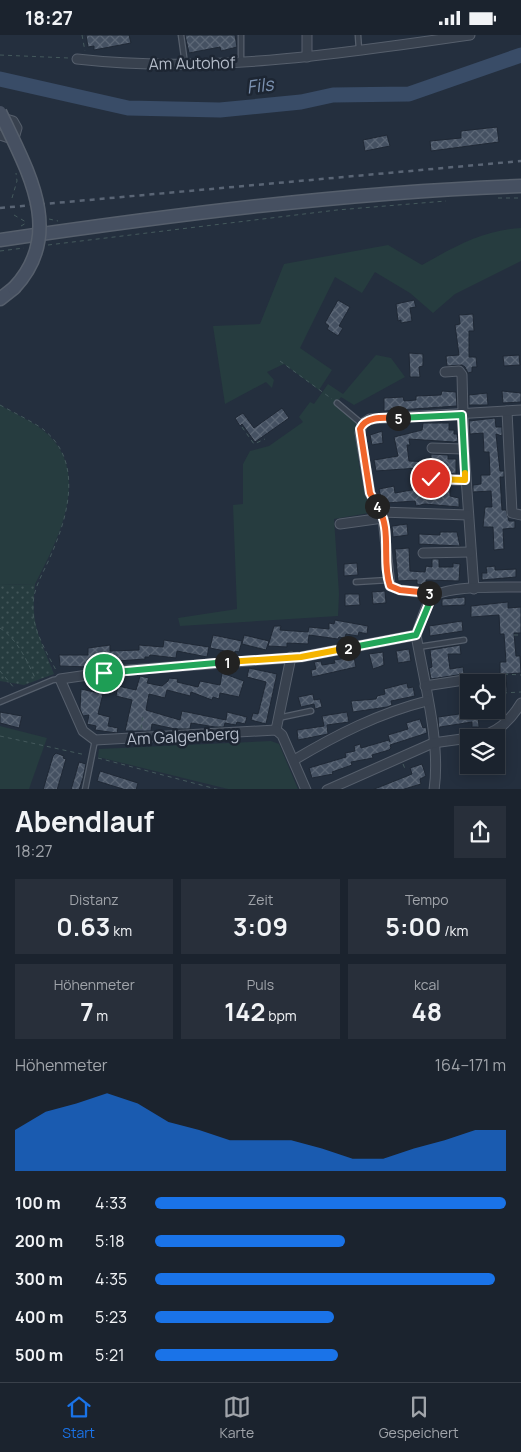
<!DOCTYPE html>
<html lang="de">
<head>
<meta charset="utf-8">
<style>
	:root { --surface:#1b232e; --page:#282f3a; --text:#f1f3f6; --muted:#a0a4aa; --line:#39404a; --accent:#1a73e8 }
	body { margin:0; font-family:Manrope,sans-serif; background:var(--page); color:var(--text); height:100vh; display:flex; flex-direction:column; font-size:19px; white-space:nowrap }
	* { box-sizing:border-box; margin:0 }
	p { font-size:16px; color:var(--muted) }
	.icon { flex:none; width:28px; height:28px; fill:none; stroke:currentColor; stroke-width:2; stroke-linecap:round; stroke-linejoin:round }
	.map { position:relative; height:754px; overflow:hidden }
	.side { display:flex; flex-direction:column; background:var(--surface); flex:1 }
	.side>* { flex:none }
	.controls { position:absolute; left:460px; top:639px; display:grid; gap:10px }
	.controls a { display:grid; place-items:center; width:45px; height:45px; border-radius:0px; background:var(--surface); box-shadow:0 2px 12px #0003,0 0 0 1px var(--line); font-size:25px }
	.pin { position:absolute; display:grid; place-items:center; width:42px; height:42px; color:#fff; margin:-21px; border:2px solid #fff; border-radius:50%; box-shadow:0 1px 5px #0007 }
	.km { position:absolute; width:25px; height:25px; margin:-12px; border-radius:50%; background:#222; color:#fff; font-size:14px; line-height:25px; text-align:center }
	.round { display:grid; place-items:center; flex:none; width:52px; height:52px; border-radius:0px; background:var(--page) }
	.head { display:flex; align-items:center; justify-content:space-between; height:85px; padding:0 15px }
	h1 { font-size:28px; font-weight:700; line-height:38px }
	.metrics { display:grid; grid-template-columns:repeat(3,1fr); gap:8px; height:85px; padding:5px 15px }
	.metrics div { display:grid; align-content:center; border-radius:0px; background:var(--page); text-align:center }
	.metrics b { font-size:25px; font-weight:700 }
	.metrics small { font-size:14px; font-weight:400 }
	.metrics p { font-size:14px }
	.chart { height:140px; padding:10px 15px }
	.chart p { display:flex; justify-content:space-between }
	.chart svg { width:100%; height:90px; margin-top:5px; fill:var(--accent); opacity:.7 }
	ul { padding:0 15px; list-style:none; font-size:16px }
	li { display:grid; grid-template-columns:80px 60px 1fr; align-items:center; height:38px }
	li i { height:12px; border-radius:6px; background:var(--accent) }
	.status { display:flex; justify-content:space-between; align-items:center; height:35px; padding:0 25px; background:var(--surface); direction:ltr }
	.status svg { height:14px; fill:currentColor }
	.dock { display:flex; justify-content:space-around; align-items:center; height:70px; border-top:1px solid var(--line); background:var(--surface); font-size:14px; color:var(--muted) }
	.dock a { display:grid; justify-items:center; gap:2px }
	.dock .current { color:var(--accent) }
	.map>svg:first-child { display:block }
</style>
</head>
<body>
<div class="status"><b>18:27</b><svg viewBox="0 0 49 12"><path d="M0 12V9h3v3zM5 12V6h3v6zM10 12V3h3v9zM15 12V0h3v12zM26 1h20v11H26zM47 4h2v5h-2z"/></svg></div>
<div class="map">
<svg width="521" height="755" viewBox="0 0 521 755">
	<defs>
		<pattern id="garden-dots" width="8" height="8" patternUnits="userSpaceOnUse" patternTransform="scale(1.25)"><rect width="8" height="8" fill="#263c3f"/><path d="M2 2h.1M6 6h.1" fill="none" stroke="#435659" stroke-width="1.8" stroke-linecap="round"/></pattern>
		<pattern id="building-cross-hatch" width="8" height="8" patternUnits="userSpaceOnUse" patternTransform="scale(1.25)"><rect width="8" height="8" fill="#455162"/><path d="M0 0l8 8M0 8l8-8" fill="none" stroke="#5d6877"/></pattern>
	</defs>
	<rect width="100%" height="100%" fill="#242f3e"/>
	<g fill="#263c3f">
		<path d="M 521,193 L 521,226 L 455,259 L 433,278 L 410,258 L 375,237 L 362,258 L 335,242 L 300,313 L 332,335 L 319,355 L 284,329 L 267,337 L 274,345 L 272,353 L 266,347 L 225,369 L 213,291 L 260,289 L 284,229 L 388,210 L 422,230 C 454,212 483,195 521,193 Z"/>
		<path d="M 376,320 L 391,323 L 405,342 L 354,370 L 341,362 L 336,369 L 358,390 C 354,405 361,457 371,469 L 369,478 L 334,484 L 339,559 L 338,581 L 180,591 L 178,583 L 237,574 L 233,470 L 243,469 L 243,429 L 250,416 L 269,411 L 303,387 L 299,382 L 310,367 L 314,369 L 328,349 L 343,359 Z"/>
		<path d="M 0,370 C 13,378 28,384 40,393 C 95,433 59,503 35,549 L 0,550 Z"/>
		<path d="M 0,691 L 47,703 L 29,754 L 0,754 Z"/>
		<path d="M 271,706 L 279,709 L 298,754 L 228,754 L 98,722 L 99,714 Z"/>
	</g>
	<path fill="url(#garden-dots)" d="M 35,549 C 30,590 40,603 54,639 L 24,650 L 0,646 L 0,550 Z"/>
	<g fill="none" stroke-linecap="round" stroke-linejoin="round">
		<path stroke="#394c67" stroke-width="15" d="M 0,44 L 128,73 L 220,75 L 301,67 L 333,60 L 409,59 L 521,20"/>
	</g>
	<g fill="url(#building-cross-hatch)" stroke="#1f2835">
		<path d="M 86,0 L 129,0 L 131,8 L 94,15 L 94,11 L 88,12 Z"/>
		<path d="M 185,0 L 235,0 L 237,12 L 221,16 L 220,12 L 189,18 Z"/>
		<path d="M 497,92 L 499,107 L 431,116 L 430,106 L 461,103 L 461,96 Z"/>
		<path d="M 387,100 L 390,111 L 365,116 L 363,105 Z"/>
		<path d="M 338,265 L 350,272 L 339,291 L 343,293 L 338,301 L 327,294 L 329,291 L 325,288 Z"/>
		<path d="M 414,265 L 416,272 L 410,273 L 412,286 L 401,288 L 401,285 L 398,286 L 396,269 Z"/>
		<path d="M 473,279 L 474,296 L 469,296 L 469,322 L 476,322 L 477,332 L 472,332 L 472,337 L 468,338 L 465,332 L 462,330 L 447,331 L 446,321 L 459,320 L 455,290 L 460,289 L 459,280 Z"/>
		<path d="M 409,318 L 423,319 L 423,331 L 419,332 L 420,342 L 410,342 Z"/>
		<path d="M 519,320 L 520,330 L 504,331 L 503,321 Z"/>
		<path d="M 442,356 L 456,357 L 457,371 L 384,376 L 384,363 L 403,362 L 404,366 L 416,365 L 416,361 L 441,360 Z"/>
		<path d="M 502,356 L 521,358 L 521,367 L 503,368 Z"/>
		<path d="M 487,358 L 488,370 L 469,370 L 469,360 Z"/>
		<path d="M 282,373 L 289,383 L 255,407 L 242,389 L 240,391 L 235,383 L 243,378 L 254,393 Z"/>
		<path d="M 495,383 L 496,392 L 502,392 L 502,401 L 496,399 L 500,436 L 504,436 L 504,442 L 500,442 L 502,475 L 506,475 L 509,486 L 515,486 L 515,493 L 503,494 L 504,514 L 494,515 L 493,492 L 483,492 L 485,472 L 492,472 L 491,456 L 473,457 L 473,450 L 481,449 L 481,440 L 490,440 L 489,417 L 484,417 L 483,398 L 470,399 L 469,386 Z"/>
		<path d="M 423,388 L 449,388 L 449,395 L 454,395 L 454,399 L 457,399 L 458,406 L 454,407 L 409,404 L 410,410 L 407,410 L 409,426 L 431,427 L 431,419 L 448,420 L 448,424 L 456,424 L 456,439 L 429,437 L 425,445 L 429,451 L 429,459 L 441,459 L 442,451 L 450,451 L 450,461 L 459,463 L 459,472 L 425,469 L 416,471 L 415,466 L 386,468 L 380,459 L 379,454 L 394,451 L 395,458 L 417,454 L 418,433 L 376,436 L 374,425 L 398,421 L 394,402 L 422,395 Z"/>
		<path d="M 382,396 L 383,408 L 372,410 L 370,400 Z"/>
		<path d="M 407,489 L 408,500 L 393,502 L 392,491 Z"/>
		<path d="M 440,497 L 457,497 L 460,511 L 419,509 L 419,499 L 440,500 Z"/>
		<path d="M 409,513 L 410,536 L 425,537 L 426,531 L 432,532 L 432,524 L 439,524 L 439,532 L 453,532 L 453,528 L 460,529 L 459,546 L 426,545 L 426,550 L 417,549 L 417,545 L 398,546 L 395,514 Z"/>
		<path d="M 357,528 L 358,540 L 344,541 L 344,529 Z"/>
		<path d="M 495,531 L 495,535 L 516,534 L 516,542 L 482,545 L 482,538 L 487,538 L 486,532 Z"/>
		<path d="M 385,556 L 386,568 L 373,569 L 372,557 Z"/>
		<path d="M 345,559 L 359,559 L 360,570 L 345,571 Z"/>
		<path d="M 465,562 L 465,570 L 442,571 L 442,564 Z"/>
		<path d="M 508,567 L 508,573 L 521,572 L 521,598 L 514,598 L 516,621 L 520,621 L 521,638 L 506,639 L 507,657 L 497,657 L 496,646 L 500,645 L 500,627 L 506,627 L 504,599 L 500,599 L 499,580 L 471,582 L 471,571 Z"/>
		<path d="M 335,585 L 368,591 L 367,599 L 359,597 L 358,601 L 346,599 L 345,603 L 339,602 L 338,604 L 309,600 L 308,609 L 287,608 L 287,612 L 268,611 L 274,591 L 281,591 L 280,595 L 308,597 L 309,592 L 329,594 L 329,588 L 334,589 Z"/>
		<path d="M 462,586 L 463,596 L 430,601 L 429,591 Z"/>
		<path d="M 213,600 L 242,606 L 239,617 L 235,616 L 235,618 L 210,613 Z"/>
		<path d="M 244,600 L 269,606 L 266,615 L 242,609 Z"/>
		<path d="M 164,605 L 209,612 L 207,622 L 177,616 L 176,623 L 150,620 L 149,622 L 145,622 L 145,624 L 89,628 L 89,632 L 60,631 L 59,620 L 88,620 L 88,613 L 110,610 L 110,616 L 139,615 L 139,610 L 163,612 Z"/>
		<path d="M 460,610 L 461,619 L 448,619 L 450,634 L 463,632 L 464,639 L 431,644 L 429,633 L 432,632 L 430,615 Z"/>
		<path d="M 409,614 L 411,626 L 398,628 L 396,616 Z"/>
		<path d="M 383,617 L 384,630 L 373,634 L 369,619 Z"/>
		<path d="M 354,622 L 356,632 L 312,642 L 311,635 L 316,634 L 314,627 L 321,626 L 322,630 L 335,628 L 334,625 Z"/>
		<path d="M 249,633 L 277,639 L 266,689 L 251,685 L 253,678 L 258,679 L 266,647 L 247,642 Z"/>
		<path d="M 222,638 L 244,646 L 239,662 L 220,658 L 219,664 L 213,662 L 212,665 L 191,657 L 190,661 L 167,655 L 165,663 L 149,659 L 146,675 L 180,685 L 182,676 L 226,685 L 227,677 L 247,682 L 245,689 L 237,687 L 236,690 L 225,688 L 224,692 L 215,692 L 191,688 L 190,694 L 175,694 L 152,689 L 151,696 L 125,696 L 132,665 L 116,661 L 118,651 L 136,655 L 140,641 L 149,643 L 147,648 L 162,651 L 168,646 L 169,643 L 178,644 L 177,647 L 198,652 L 200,646 L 220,650 Z"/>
		<path d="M 407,648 L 408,653 L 413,652 L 415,661 L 391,666 L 392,670 L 387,672 L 353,677 L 351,666 L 376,664 L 377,661 L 385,659 L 384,654 Z"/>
		<path d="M 81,654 L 103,659 L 98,679 L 110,682 L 108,691 L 118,693 L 117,698 L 95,695 L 96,691 L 87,689 L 89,680 L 83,681 L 80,674 Z"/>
		<path d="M 313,659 L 314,665 L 320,664 L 322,672 L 315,674 L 314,669 L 301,672 L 298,662 Z"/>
		<path d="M 0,677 L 22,681 L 19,693 L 0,688 Z"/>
		<path d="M 347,677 L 349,687 L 327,690 L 328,699 L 298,705 L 297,695 L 324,691 L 322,681 Z"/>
		<path d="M 466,678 L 466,680 L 478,679 L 479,692 L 472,692 L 472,687 L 440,692 L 439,695 L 438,682 Z"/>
		<path d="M 420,684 L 423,693 L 426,692 L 427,698 L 390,710 L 391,713 L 389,715 L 372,720 L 373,723 L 351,727 L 352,730 L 332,737 L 333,739 L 312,743 L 309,733 L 346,722 L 345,718 L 355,716 L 354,711 L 360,709 L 361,713 L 389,705 L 390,707 L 388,700 L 408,694 L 406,688 Z"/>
		<path d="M 56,718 L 64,721 L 63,723 L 66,724 L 57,755 L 43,755 L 53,721 Z"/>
		<path d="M 79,727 L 86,729 L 83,743 L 79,755 L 71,755 Z"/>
		<path d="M 422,729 L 426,741 L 420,744 L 421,749 L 401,755 L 372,755 L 412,739 L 410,733 Z"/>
		<path d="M 100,736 L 138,748 L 136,755 L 126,755 L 97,746 Z"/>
	</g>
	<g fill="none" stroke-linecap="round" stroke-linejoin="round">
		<defs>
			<g id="lane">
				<path d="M 181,0 L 185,29"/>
				<path d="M 358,0 L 359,15"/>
				<path d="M 241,28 L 241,0"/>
				<path d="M 337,368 L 362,389"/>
				<path d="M 356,547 L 388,545"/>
				<path d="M 418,612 L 464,605"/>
				<path d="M 0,667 L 53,645 L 60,644"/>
				<path d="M 278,683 L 311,676"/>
				<path d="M 85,755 L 95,705"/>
			</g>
			<g id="street">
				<path d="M 307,0 L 307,22"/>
				<path d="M 77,24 C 209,39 340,19 470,0"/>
				<path d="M 0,100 L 9,103 L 15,100 L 17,93 L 13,86 L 6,84 L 0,86"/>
				<path d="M 445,337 L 459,336 L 462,340 L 464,414 L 474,554"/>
				<path d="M 507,376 L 512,478 L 521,480"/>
				<path d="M 432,413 L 464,414"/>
				<path d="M 431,445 L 465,445"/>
				<path d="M 381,477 L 468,480"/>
				<path d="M 340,489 L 383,483"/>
				<path d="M 423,518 L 470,517"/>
				<path d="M 436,559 L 400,555 L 390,551 L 383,483 L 370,458 L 360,398 L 362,389 L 370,384 L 521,375"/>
				<path d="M 416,600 C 424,646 441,709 434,755"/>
				<path d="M 425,651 L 464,645"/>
				<path d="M 276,695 L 291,622"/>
				<path d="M 475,702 C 497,699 510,686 521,668"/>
				<path d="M 294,725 C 336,700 379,678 427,666"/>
				<path d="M 306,755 L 282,700 L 276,695 L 95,705 L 83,696 L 60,644 L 116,636 L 301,622 L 416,600 C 421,589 424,574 431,564 C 440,550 504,552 521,552"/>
				<path d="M 327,755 L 433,708 L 469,703"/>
			</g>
			<g id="secondary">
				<path d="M 0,205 C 172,180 347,157 521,151"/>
				<path d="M 0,264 L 14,253"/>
			</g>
		</defs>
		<use href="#lane" stroke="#565f6c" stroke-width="7"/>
		<use href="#street" stroke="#565f6c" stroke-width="11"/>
		<use href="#secondary" stroke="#565f6c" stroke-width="15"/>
		<g stroke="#44595c" stroke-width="1" stroke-dasharray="4 4" stroke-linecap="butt">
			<path d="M 82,0 L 85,16"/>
			<path d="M 0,20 L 69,23"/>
			<path d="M 12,163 L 17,146 L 16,138"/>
			<path d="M 498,163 L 521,163"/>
			<path d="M 14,180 L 26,187"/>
			<path d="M 49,184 L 58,186"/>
			<path d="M 21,191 L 28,187"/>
			<path d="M 48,210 L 337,175 L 446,166"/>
			<path d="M 0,216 L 24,213"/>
			<path d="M 280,326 L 332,364"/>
			<path d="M 0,370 C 13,377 27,384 40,392 C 84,423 69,479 51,520 C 44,537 34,551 33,569 C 31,593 46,616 57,637"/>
			<path d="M 242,392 L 254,409 L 265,404"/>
			<path d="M 0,593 C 18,605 27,626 36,645"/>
			<path d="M 514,600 L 521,600"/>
			<path d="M 0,636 L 15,654"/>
			<path d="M 504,639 L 521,640"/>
			<path d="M 503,658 L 521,657"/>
			<path d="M 141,694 L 143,680"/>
			<path d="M 0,701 L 86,720"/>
			<path d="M 462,714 L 470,734"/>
			<path d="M 98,723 L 220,755"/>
			<path d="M 403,729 L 406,736"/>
		</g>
		<use href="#lane" stroke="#38414e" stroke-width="4.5"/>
		<use href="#street" stroke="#38414e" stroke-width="9"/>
		<use href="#secondary" stroke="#465061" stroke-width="12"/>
		<path stroke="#5a6575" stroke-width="2.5" stroke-dasharray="5 5" stroke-linecap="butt" d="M 0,173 L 521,126"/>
		<defs>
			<path id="secondary-bridge" d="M 0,77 C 27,135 66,198 14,253"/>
		</defs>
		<use href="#secondary-bridge" stroke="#565f6c" stroke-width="15" stroke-linecap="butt"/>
		<use href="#secondary-bridge" stroke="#465061" stroke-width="12"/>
	</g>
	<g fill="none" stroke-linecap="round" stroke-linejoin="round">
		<defs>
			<path id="split-1" d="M 104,638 L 227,627"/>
			<path id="split-2" d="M 227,627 L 301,622 L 348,613"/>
			<path id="split-3" d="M 348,613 L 416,600 L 431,564 L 436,559 L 429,558"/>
			<path id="split-4" d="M 377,471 C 393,494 381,526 390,551 L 400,555 L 429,558"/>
			<path id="split-5" d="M 377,471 L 370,458 L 360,394 C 366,380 386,383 398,383"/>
			<path id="split-6" d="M 398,383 L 462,380 L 465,438"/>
			<path id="split-7" d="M 431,444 L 465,445 L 465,438"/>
		</defs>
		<use href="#split-1" stroke="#fff" stroke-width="10"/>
		<use href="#split-2" stroke="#fff" stroke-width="10"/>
		<use href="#split-3" stroke="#fff" stroke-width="10"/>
		<use href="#split-4" stroke="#fff" stroke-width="10"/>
		<use href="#split-5" stroke="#fff" stroke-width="10"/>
		<use href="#split-6" stroke="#fff" stroke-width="10"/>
		<use href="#split-7" stroke="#fff" stroke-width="10"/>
		<use href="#split-1" stroke="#22a559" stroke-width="6"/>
		<use href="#split-2" stroke="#f5b400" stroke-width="6"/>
		<use href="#split-3" stroke="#22a559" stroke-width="6"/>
		<use href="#split-4" stroke="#f0652b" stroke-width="6"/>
		<use href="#split-5" stroke="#f0652b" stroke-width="6"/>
		<use href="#split-6" stroke="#22a559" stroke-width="6"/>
		<use href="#split-7" stroke="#f5b400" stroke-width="6"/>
	</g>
	<g text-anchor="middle" stroke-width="5" stroke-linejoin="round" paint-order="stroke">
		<g font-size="16" fill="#b4bcc9" stroke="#1d2633">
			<text transform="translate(192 28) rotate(-1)" y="6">Am Autohof</text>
			<text transform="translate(183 701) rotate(-3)" y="6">Am Galgenberg</text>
		</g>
		<g font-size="18" font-style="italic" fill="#7c92b1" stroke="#1d2633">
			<text transform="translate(260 51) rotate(-8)" y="6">Fils</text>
		</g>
	</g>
</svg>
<div class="controls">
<a><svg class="icon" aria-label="locate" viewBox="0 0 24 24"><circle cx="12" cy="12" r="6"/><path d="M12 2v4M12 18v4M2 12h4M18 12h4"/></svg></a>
<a><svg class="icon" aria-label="layers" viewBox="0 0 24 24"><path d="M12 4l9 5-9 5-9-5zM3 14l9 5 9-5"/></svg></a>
</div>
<div class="pin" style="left:104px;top:638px;background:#1e9e55"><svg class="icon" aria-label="arrive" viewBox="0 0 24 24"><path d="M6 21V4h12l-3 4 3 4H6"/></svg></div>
<div class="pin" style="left:431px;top:444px;background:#d93025"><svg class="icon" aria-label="check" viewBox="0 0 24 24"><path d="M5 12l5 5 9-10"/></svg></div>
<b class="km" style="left:227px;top:627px">1</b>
<b class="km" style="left:348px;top:613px">2</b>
<b class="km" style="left:429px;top:558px">3</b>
<b class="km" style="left:377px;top:471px">4</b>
<b class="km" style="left:398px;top:383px">5</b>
</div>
<section class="side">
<div class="head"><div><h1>Abendlauf</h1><p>18:27</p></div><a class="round"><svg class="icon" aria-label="share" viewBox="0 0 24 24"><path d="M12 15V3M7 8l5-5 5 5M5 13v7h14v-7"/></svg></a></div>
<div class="metrics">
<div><p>Distanz</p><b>0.63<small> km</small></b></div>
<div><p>Zeit</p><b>3:09</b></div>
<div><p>Tempo</p><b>5:00<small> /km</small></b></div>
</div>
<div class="metrics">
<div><p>Höhenmeter</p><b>7<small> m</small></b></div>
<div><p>Puls</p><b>142<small> bpm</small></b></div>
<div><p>kcal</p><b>48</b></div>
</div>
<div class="chart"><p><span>Höhenmeter</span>164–171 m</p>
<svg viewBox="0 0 160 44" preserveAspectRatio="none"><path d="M0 44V24L10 15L20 11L30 6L40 11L50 20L60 24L70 29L80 29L90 29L100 33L110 38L120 38L130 33L140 29L150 24L160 24V44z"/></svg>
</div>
<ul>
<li><b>100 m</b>4:33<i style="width:100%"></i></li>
<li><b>200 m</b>5:18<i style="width:54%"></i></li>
<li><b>300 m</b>4:35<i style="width:97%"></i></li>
<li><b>400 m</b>5:23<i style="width:51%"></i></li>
<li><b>500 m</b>5:21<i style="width:52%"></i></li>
</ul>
</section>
<nav class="dock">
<a class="current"><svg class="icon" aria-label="home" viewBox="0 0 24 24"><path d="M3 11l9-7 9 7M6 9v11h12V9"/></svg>Start</a>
<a><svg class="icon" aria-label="map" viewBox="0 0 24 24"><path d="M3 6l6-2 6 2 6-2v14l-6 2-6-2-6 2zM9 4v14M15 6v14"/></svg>Karte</a>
<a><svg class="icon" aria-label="saved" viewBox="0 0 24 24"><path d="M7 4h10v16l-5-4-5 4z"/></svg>Gespeichert</a>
</nav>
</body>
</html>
